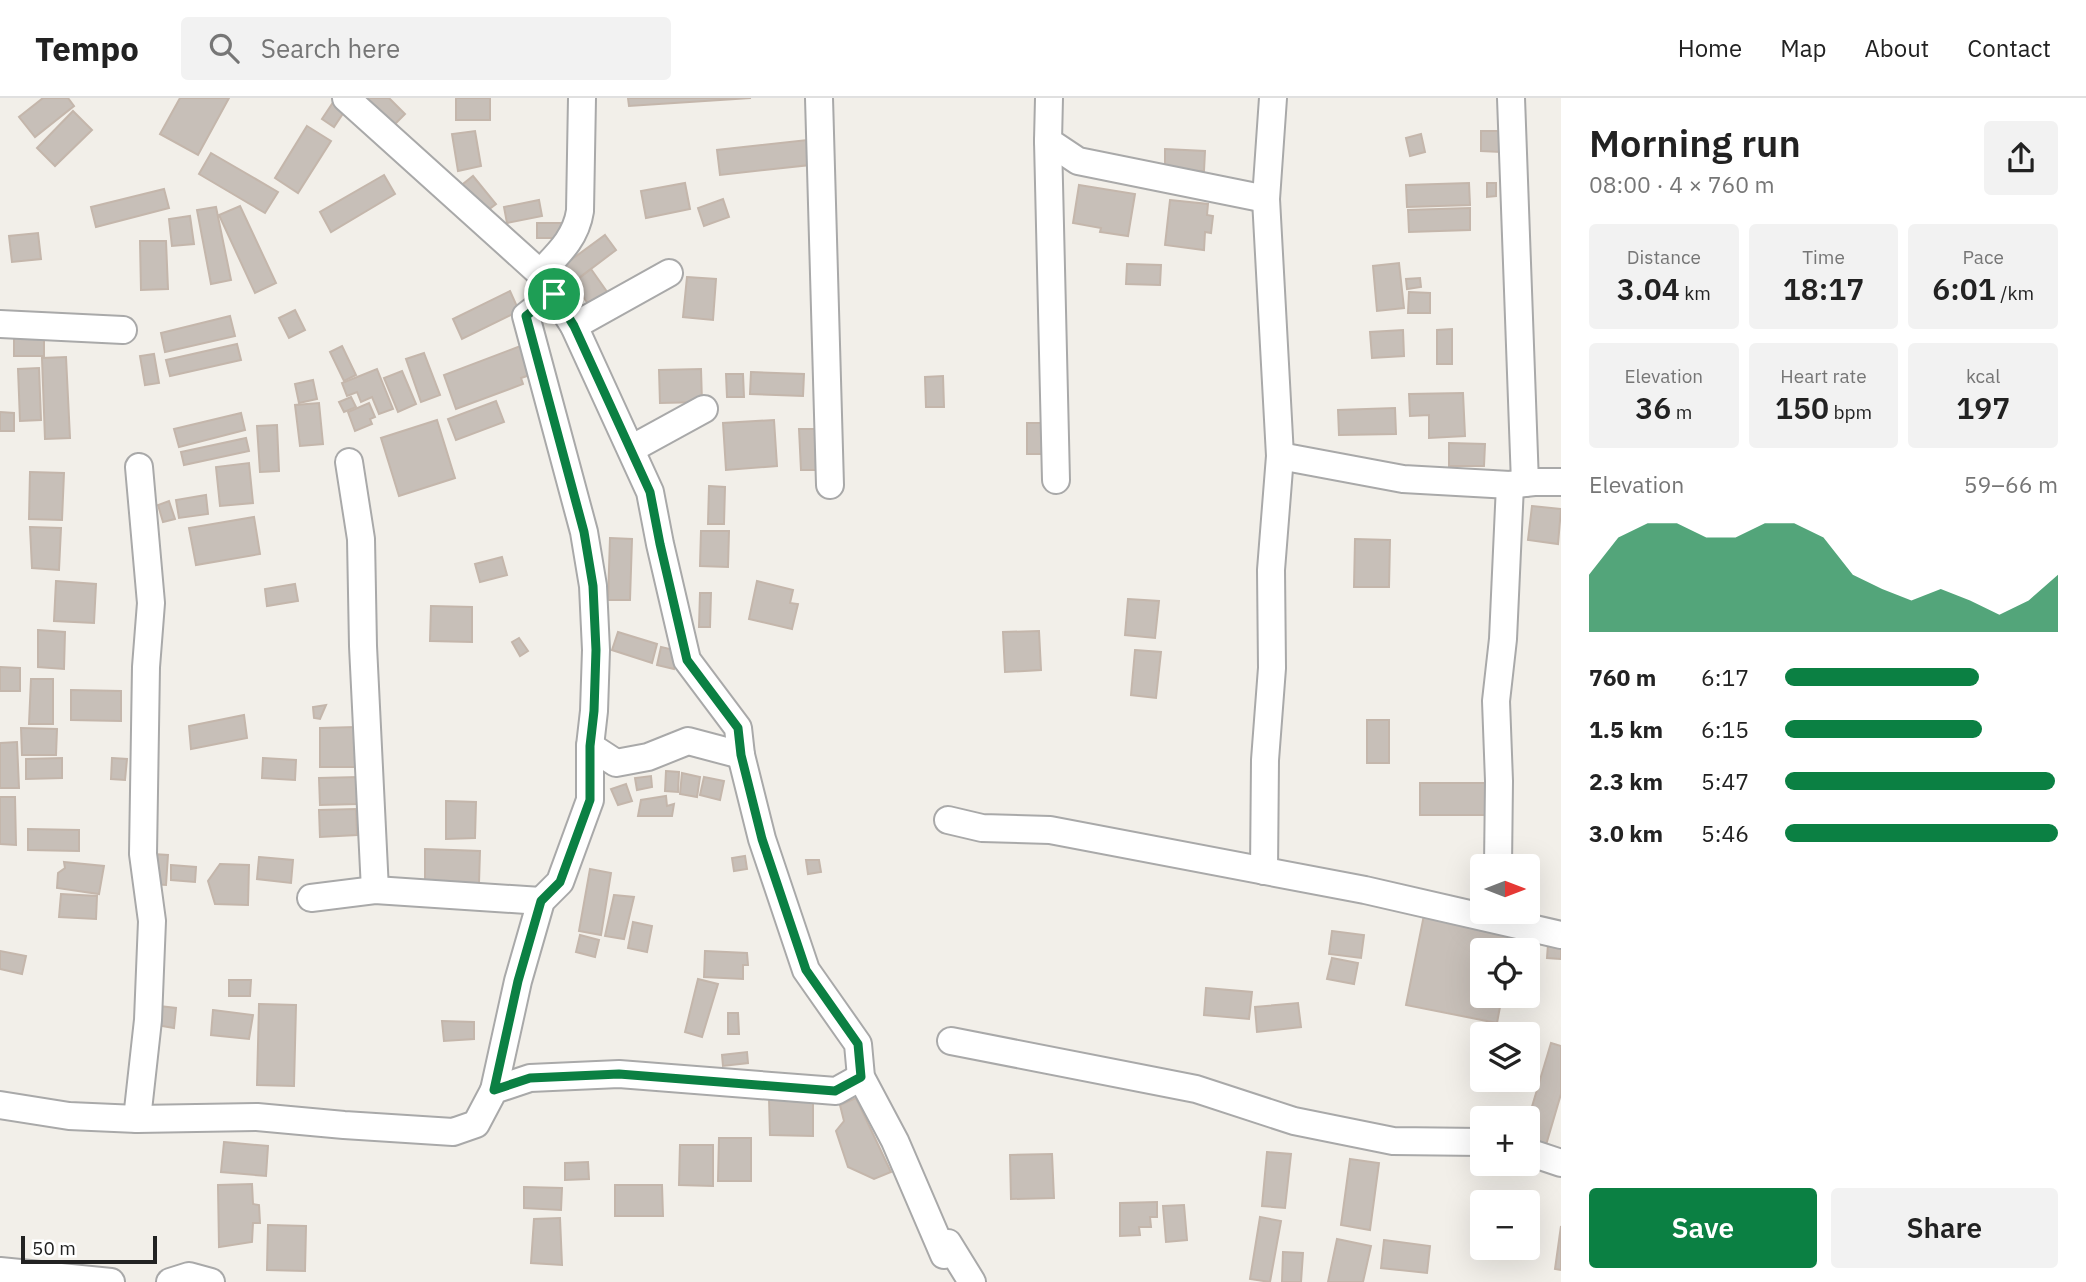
<!DOCTYPE html>
<html lang="en">
<head>
<meta charset="utf-8">
<style>
	:root { --surface:#fff; --page:#f2f2f2; --text:#222; --muted:#767676; --line:#e0e0e0; --accent:#0b8043 }
	body { margin:0; font-family:"IBM Plex Sans",sans-serif; background:var(--page); color:var(--text); height:100vh; display:flex; flex-direction:column; font-size:26px; white-space:nowrap }
	* { box-sizing:border-box; margin:0 }
	p { font-size:23px; color:var(--muted) }
	.icon { flex:none; width:38px; height:38px; fill:none; stroke:currentColor; stroke-width:2; stroke-linecap:round; stroke-linejoin:round }
	.map { position:relative; flex:1; overflow:hidden }
	.side { display:flex; flex-direction:column; background:var(--surface); width:525px }
	.side>* { flex:none }
	.needle { width:46px; rotate:90deg }
	.tools { position:absolute; left:1470px; top:756px; display:grid; gap:14px }
	.tools a { display:grid; place-items:center; width:70px; height:70px; border-radius:7px; background:var(--surface); box-shadow:0 7px 28px #0002; font-size:35px }
	.scale { position:absolute; left:21px; bottom:18px; width:136px; box-sizing:border-box; padding-left:7px; border:4px solid #222; border-top:0; font-size:19px; line-height:24px; white-space:nowrap; color:#222; -webkit-text-stroke:5px #fff; paint-order:stroke }
	.pin { position:absolute; display:grid; place-items:center; width:60px; height:60px; color:#fff; margin:-30px; border:4px solid #fff; border-radius:50%; box-shadow:0 2px 7px #0007 }
	.round { display:grid; place-items:center; flex:none; width:74px; height:74px; border-radius:7px; background:var(--page) }
	.overview { display:flex; align-items:center; justify-content:space-between; height:119px; padding:0 28px }
	h1 { font-size:38px; font-weight:600; line-height:52px }
	.figures { display:grid; grid-template-columns:repeat(3,1fr); gap:10px; height:119px; padding:7px 28px }
	.figures div { display:grid; align-content:center; border-radius:7px; background:var(--page); text-align:center }
	.figures b { font-size:30px; font-weight:600 }
	.figures small { font-size:19px; font-weight:400 }
	.figures p { font-size:19px }
	.chart { height:196px; padding:14px 28px }
	.chart p { display:flex; justify-content:space-between }
	.chart svg { width:100%; height:126px; margin-top:7px; fill:var(--accent); opacity:.7 }
	.action { display:flex; gap:14px; margin-top:auto; padding:14px 28px }
	.action a { flex:1; height:80px; border-radius:7px; background:var(--accent); color:#fff; font-size:28px; font-weight:600; line-height:80px; text-align:center }
	.action a+a { background:var(--page); color:var(--text) }
	ul { padding:0 28px; list-style:none; font-size:23px }
	li { display:grid; grid-template-columns:112px 84px 1fr; align-items:center; height:52px }
	li i { height:18px; border-radius:9px; background:var(--accent) }
	header { display:flex; align-items:center; gap:42px; box-sizing:border-box; height:98px; padding:0 35px; background:var(--surface); border-bottom:2px solid var(--line) }
	header strong { font-size:33px }
	nav { display:flex; gap:38px; margin-inline-start:auto; font-size:24px }
	.search { width:490px; height:63px; background:var(--page); display:flex; align-items:center; gap:18px; box-sizing:border-box; padding:0 24px; border-radius:7px; color:var(--muted); font-size:26px }
	main { display:flex; flex:1; min-height:0 }
	.map>svg:first-child { display:block }
</style>
</head>
<body>
<header>
<strong>Tempo</strong>
<div class="search"><svg class="icon" aria-label="search" viewBox="0 0 24 24"><circle cx="10" cy="10" r="6"/><path d="M15 15l6 6"/></svg>Search here</div>
<nav><a>Home</a><a>Map</a><a>About</a><a>Contact</a></nav>
</header>
<main>
<div class="map">
<svg width="1561" height="1184" viewBox="0 0 1561 1184">
	<rect width="100%" height="100%" fill="#f2efe9"/>
	<g fill="#c7bfb8" stroke="#c4b6ab" stroke-width="2">
		<path d="M 43,0 L 68,0 L 74,8 L 35,39 L 19,19 Z"/>
		<path d="M 180,0 L 229,0 L 198,57 L 160,36 Z"/>
		<path d="M 367,0 L 389,0 L 405,16 L 394,27 Z"/>
		<rect x="456" y="0" width="34" height="22"/>
		<path d="M 628,0 L 751,0 L 629,8 Z"/>
		<path d="M 334,3 L 346,11 L 334,29 L 322,21 Z"/>
		<path d="M 73,13 L 92,32 L 55,68 L 37,50 Z"/>
		<path d="M 307,28 L 331,43 L 298,95 L 275,80 Z"/>
		<path d="M 475,33 L 481,68 L 458,73 L 452,36 Z"/>
		<path d="M 1481,33 L 1501,33 L 1501,54 L 1481,53 Z"/>
		<path d="M 1421,36 L 1425,54 L 1410,58 L 1406,40 Z"/>
		<path d="M 807,42 L 810,67 L 720,77 L 717,52 Z"/>
		<path d="M 1165,51 L 1205,53 L 1204,73 L 1165,72 Z"/>
		<path d="M 211,55 L 278,94 L 265,115 L 199,76 Z"/>
		<path d="M 384,77 L 395,96 L 331,134 L 320,114 Z"/>
		<path d="M 473,78 L 496,106 L 480,118 L 458,90 Z"/>
		<path d="M 685,85 L 690,111 L 646,120 L 641,93 Z"/>
		<path d="M 1469,85 L 1470,107 L 1407,109 L 1406,87 Z"/>
		<path d="M 1487,85 L 1496,85 L 1496,98 L 1487,99 Z"/>
		<path d="M 1079,87 L 1135,96 L 1128,138 L 1100,134 L 1101,130 L 1073,125 Z"/>
		<path d="M 164,91 L 169,110 L 96,129 L 91,109 Z"/>
		<path d="M 723,101 L 729,119 L 704,128 L 698,110 Z"/>
		<path d="M 539,102 L 542,118 L 507,125 L 504,109 Z"/>
		<path d="M 1170,102 L 1208,106 L 1207,117 L 1213,118 L 1211,135 L 1205,134 L 1204,152 L 1165,147 Z"/>
		<path d="M 240,108 L 276,185 L 255,195 L 219,117 Z"/>
		<path d="M 216,109 L 231,182 L 211,186 L 197,112 Z"/>
		<path d="M 1470,110 L 1470,132 L 1409,134 L 1408,112 Z"/>
		<path d="M 190,118 L 194,146 L 172,148 L 169,121 Z"/>
		<rect x="537" y="125" width="25" height="15"/>
		<path d="M 38,135 L 41,161 L 12,164 L 9,138 Z"/>
		<path d="M 605,137 L 616,152 L 575,183 L 564,167 Z"/>
		<path d="M 140,143 L 166,143 L 168,191 L 141,192 Z"/>
		<path d="M 1399,165 L 1404,210 L 1377,213 L 1373,168 Z"/>
		<path d="M 1127,166 L 1161,167 L 1160,187 L 1126,186 Z"/>
		<path d="M 591,171 L 610,198 L 592,211 L 573,185 Z"/>
		<path d="M 687,179 L 716,181 L 713,222 L 683,219 Z"/>
		<path d="M 1420,180 L 1421,189 L 1407,191 L 1406,181 Z"/>
		<path d="M 510,193 L 519,213 L 462,241 L 453,221 Z"/>
		<path d="M 1409,194 L 1430,195 L 1430,215 L 1408,215 Z"/>
		<path d="M 295,212 L 305,232 L 289,240 L 279,220 Z"/>
		<path d="M 230,218 L 235,238 L 165,254 L 161,235 Z"/>
		<path d="M 1452,231 L 1452,266 L 1437,266 L 1437,232 Z"/>
		<path d="M 1403,232 L 1404,258 L 1372,260 L 1370,234 Z"/>
		<rect x="14" y="240" width="30" height="18"/>
		<path d="M 237,246 L 241,262 L 170,278 L 166,262 Z"/>
		<path d="M 526,246 L 530,277 L 521,280 L 523,286 L 456,311 L 444,277 Z"/>
		<path d="M 342,248 L 356,277 L 344,283 L 330,254 Z"/>
		<path d="M 424,255 L 440,297 L 421,304 L 406,261 Z"/>
		<path d="M 154,256 L 159,285 L 145,287 L 140,258 Z"/>
		<path d="M 66,259 L 70,340 L 45,341 L 42,260 Z"/>
		<path d="M 39,270 L 41,322 L 20,323 L 18,271 Z"/>
		<path d="M 377,271 L 393,311 L 379,316 L 372,299 L 361,304 L 357,294 L 347,298 L 342,285 Z"/>
		<path d="M 701,271 L 702,304 L 660,305 L 659,272 Z"/>
		<path d="M 402,273 L 416,306 L 398,314 L 384,280 Z"/>
		<path d="M 751,274 L 804,276 L 803,298 L 750,296 Z"/>
		<path d="M 726,276 L 743,276 L 744,299 L 727,299 Z"/>
		<path d="M 943,278 L 944,309 L 926,309 L 925,279 Z"/>
		<path d="M 313,282 L 317,301 L 299,305 L 295,286 Z"/>
		<path d="M 1463,295 L 1465,338 L 1429,340 L 1429,317 L 1410,318 L 1409,296 Z"/>
		<path d="M 351,299 L 356,309 L 344,314 L 339,304 Z"/>
		<path d="M 496,303 L 504,324 L 456,342 L 448,321 Z"/>
		<path d="M 319,305 L 323,346 L 300,348 L 295,307 Z"/>
		<path d="M 369,305 L 375,319 L 370,321 L 372,326 L 355,333 L 348,314 Z"/>
		<path d="M 1395,310 L 1396,336 L 1339,337 L 1338,312 Z"/>
		<path d="M 0,314 L 14,315 L 14,333 L 0,333 Z"/>
		<path d="M 241,315 L 245,332 L 179,349 L 174,331 Z"/>
		<path d="M 437,322 L 455,380 L 399,398 L 381,340 Z"/>
		<path d="M 774,322 L 777,368 L 726,372 L 723,325 Z"/>
		<rect x="1027" y="325" width="16" height="31"/>
		<path d="M 277,327 L 279,373 L 260,374 L 257,328 Z"/>
		<path d="M 799,331 L 820,331 L 821,372 L 801,372 Z"/>
		<path d="M 246,340 L 249,353 L 184,367 L 181,354 Z"/>
		<path d="M 1449,345 L 1485,346 L 1484,368 L 1449,368 Z"/>
		<path d="M 249,365 L 253,405 L 220,408 L 216,369 Z"/>
		<path d="M 30,374 L 64,375 L 62,422 L 29,421 Z"/>
		<path d="M 709,388 L 725,389 L 724,426 L 708,426 Z"/>
		<path d="M 206,397 L 208,416 L 179,420 L 176,402 Z"/>
		<path d="M 169,403 L 175,421 L 163,424 L 158,407 Z"/>
		<path d="M 1532,408 L 1561,411 L 1558,446 L 1528,442 Z"/>
		<path d="M 254,419 L 260,456 L 196,467 L 189,430 Z"/>
		<path d="M 30,429 L 61,430 L 59,472 L 32,470 Z"/>
		<path d="M 701,433 L 729,433 L 728,469 L 700,468 Z"/>
		<path d="M 610,440 L 632,441 L 630,502 L 608,502 Z"/>
		<path d="M 1355,441 L 1390,442 L 1389,489 L 1354,489 Z"/>
		<path d="M 502,459 L 507,477 L 480,484 L 475,466 Z"/>
		<path d="M 56,483 L 96,486 L 94,525 L 54,523 Z"/>
		<path d="M 757,483 L 793,492 L 790,505 L 798,506 L 792,531 L 749,521 Z"/>
		<path d="M 295,486 L 298,503 L 267,508 L 265,491 Z"/>
		<path d="M 700,495 L 711,495 L 710,529 L 699,529 Z"/>
		<path d="M 1128,501 L 1159,503 L 1155,540 L 1125,537 Z"/>
		<path d="M 431,508 L 472,509 L 472,544 L 430,543 Z"/>
		<path d="M 38,532 L 65,534 L 64,571 L 38,569 Z"/>
		<path d="M 1039,533 L 1041,572 L 1005,574 L 1003,534 Z"/>
		<path d="M 618,534 L 657,546 L 652,565 L 612,552 Z"/>
		<path d="M 519,540 L 528,553 L 520,558 L 512,544 Z"/>
		<path d="M 661,549 L 678,553 L 674,571 L 657,567 Z"/>
		<path d="M 1135,552 L 1161,554 L 1156,600 L 1131,597 Z"/>
		<path d="M 0,569 L 20,570 L 20,593 L 0,593 Z"/>
		<path d="M 31,581 L 53,581 L 53,626 L 29,626 Z"/>
		<path d="M 71,592 L 121,593 L 121,623 L 71,622 Z"/>
		<path d="M 326,607 L 320,621 L 314,620 L 313,609 Z"/>
		<path d="M 244,617 L 247,640 L 191,651 L 189,628 Z"/>
		<rect x="1367" y="622" width="22" height="43"/>
		<path d="M 355,629 L 355,669 L 320,669 L 320,630 Z"/>
		<path d="M 21,630 L 57,631 L 56,657 L 22,657 Z"/>
		<path d="M 17,644 L 19,690 L 0,690 L 0,645 Z"/>
		<path d="M 62,660 L 62,680 L 26,681 L 26,661 Z"/>
		<path d="M 112,660 L 127,661 L 125,682 L 111,681 Z"/>
		<path d="M 263,660 L 296,662 L 295,682 L 262,680 Z"/>
		<path d="M 666,673 L 679,674 L 678,694 L 665,693 Z"/>
		<path d="M 682,675 L 700,679 L 697,699 L 680,696 Z"/>
		<path d="M 651,678 L 652,689 L 637,692 L 635,680 Z"/>
		<path d="M 358,679 L 358,706 L 320,707 L 319,680 Z"/>
		<path d="M 704,679 L 724,683 L 720,702 L 700,697 Z"/>
		<rect x="1420" y="685" width="67" height="32"/>
		<path d="M 626,686 L 632,703 L 618,707 L 611,691 Z"/>
		<path d="M 666,698 L 667,708 L 674,706 L 672,718 L 638,718 L 641,702 Z"/>
		<path d="M 0,699 L 15,699 L 16,747 L 0,746 Z"/>
		<path d="M 446,703 L 476,704 L 475,740 L 446,741 Z"/>
		<path d="M 356,711 L 357,737 L 320,739 L 319,712 Z"/>
		<path d="M 28,731 L 79,732 L 79,753 L 28,752 Z"/>
		<path d="M 425,751 L 480,753 L 479,785 L 425,785 Z"/>
		<path d="M 153,756 L 168,757 L 166,787 L 152,786 Z"/>
		<path d="M 745,758 L 747,771 L 734,773 L 732,760 Z"/>
		<path d="M 259,759 L 293,762 L 291,785 L 257,781 Z"/>
		<path d="M 806,762 L 819,762 L 821,774 L 808,776 Z"/>
		<path d="M 64,764 L 104,768 L 99,796 L 57,790 L 58,775 L 65,770 Z"/>
		<path d="M 220,766 L 249,767 L 248,807 L 215,806 L 208,783 Z"/>
		<path d="M 171,767 L 196,769 L 195,784 L 171,782 Z"/>
		<path d="M 590,771 L 611,775 L 601,837 L 579,833 Z"/>
		<path d="M 61,796 L 97,798 L 96,821 L 59,819 Z"/>
		<path d="M 614,797 L 634,799 L 624,841 L 605,838 Z"/>
		<path d="M 1424,817 L 1515,834 L 1511,852 L 1482,852 L 1482,898 L 1502,898 L 1497,925 L 1406,907 Z"/>
		<path d="M 633,824 L 652,828 L 647,854 L 628,850 Z"/>
		<path d="M 1332,833 L 1364,837 L 1361,860 L 1329,856 Z"/>
		<path d="M 580,837 L 599,842 L 595,859 L 576,854 Z"/>
		<path d="M 1548,846 L 1561,847 L 1561,861 L 1547,860 Z"/>
		<path d="M 0,853 L 26,858 L 22,876 L 0,871 Z"/>
		<path d="M 705,853 L 747,855 L 748,867 L 743,867 L 743,881 L 704,879 Z"/>
		<path d="M 1332,860 L 1358,865 L 1354,886 L 1327,881 Z"/>
		<path d="M 698,881 L 718,886 L 702,939 L 685,934 Z"/>
		<path d="M 229,882 L 251,882 L 250,898 L 229,898 Z"/>
		<path d="M 1206,890 L 1252,894 L 1249,921 L 1204,917 Z"/>
		<path d="M 1298,905 L 1301,929 L 1257,934 L 1255,909 Z"/>
		<path d="M 259,906 L 296,907 L 294,988 L 257,987 Z"/>
		<path d="M 159,908 L 176,910 L 174,930 L 156,927 Z"/>
		<path d="M 213,912 L 253,917 L 249,941 L 211,937 Z"/>
		<path d="M 728,915 L 738,915 L 739,936 L 728,936 Z"/>
		<path d="M 442,923 L 474,924 L 474,941 L 444,943 Z"/>
		<path d="M 1551,945 L 1561,948 L 1561,996 L 1546,1047 L 1528,1041 L 1528,1022 Z"/>
		<path d="M 747,954 L 748,965 L 723,968 L 722,957 Z"/>
		<path d="M 769,1000 L 813,1000 L 813,1038 L 770,1037 Z"/>
		<path d="M 856,1000 L 891,1074 L 874,1081 L 848,1069 L 836,1033 L 844,1023 L 840,1007 Z"/>
		<path d="M 719,1040 L 751,1040 L 751,1083 L 718,1083 Z"/>
		<path d="M 224,1044 L 268,1048 L 266,1078 L 221,1074 Z"/>
		<path d="M 680,1047 L 713,1047 L 713,1088 L 679,1087 Z"/>
		<path d="M 1267,1054 L 1291,1056 L 1285,1110 L 1262,1108 Z"/>
		<path d="M 1052,1056 L 1054,1100 L 1011,1101 L 1010,1057 Z"/>
		<path d="M 1350,1061 L 1379,1065 L 1370,1132 L 1341,1127 Z"/>
		<path d="M 588,1064 L 589,1081 L 565,1082 L 565,1065 Z"/>
		<path d="M 252,1086 L 253,1106 L 259,1107 L 260,1125 L 253,1125 L 252,1144 L 219,1149 L 218,1087 Z"/>
		<path d="M 615,1087 L 662,1087 L 663,1118 L 615,1118 Z"/>
		<path d="M 524,1089 L 562,1090 L 561,1112 L 524,1110 Z"/>
		<path d="M 1157,1104 L 1157,1119 L 1150,1119 L 1151,1129 L 1139,1129 L 1140,1137 L 1120,1138 L 1120,1105 Z"/>
		<path d="M 1184,1107 L 1187,1142 L 1166,1144 L 1163,1108 Z"/>
		<path d="M 1260,1119 L 1281,1123 L 1270,1184 L 1250,1181 Z"/>
		<path d="M 560,1120 L 562,1167 L 531,1165 L 534,1121 Z"/>
		<path d="M 268,1127 L 306,1128 L 305,1173 L 267,1172 Z"/>
		<path d="M 1561,1128 L 1561,1172 L 1555,1171 Z"/>
		<path d="M 1337,1141 L 1371,1148 L 1363,1184 L 1328,1184 Z"/>
		<path d="M 1384,1142 L 1430,1148 L 1427,1175 L 1381,1170 Z"/>
		<path d="M 1283,1154 L 1303,1155 L 1301,1184 L 1282,1184 Z"/>
	</g>
	<g fill="none" stroke-linecap="round" stroke-linejoin="round">
		<defs>
			<g id="minor">
				<path d="M 346,0 L 540,175"/>
				<path d="M 582,0 L 580,113 C 576,140 558,156 540,175 L 574,228 L 650,394 L 660,446 L 687,562 L 738,630 L 741,657 L 762,741 L 806,872 L 858,946 L 861,979 L 895,1043 L 944,1157"/>
				<path d="M 819,0 L 830,387"/>
				<path d="M 1049,0 L 1048,43 L 1078,63 L 1266,101"/>
				<path d="M 1511,0 L 1525,385"/>
				<path d="M 1048,43 L 1056,382"/>
				<path d="M 0,226 L 123,232"/>
				<path d="M 574,228 L 669,175"/>
				<path d="M 631,351 L 704,311"/>
				<path d="M 1280,358 L 1403,381 L 1510,387 L 1534,384 L 1561,384"/>
				<path d="M 349,364 L 361,441 L 363,548 L 375,792"/>
				<path d="M 590,648 L 616,665 L 648,659 L 688,643 L 741,657"/>
				<path d="M 948,722 L 982,730 L 1050,732 L 1365,792 L 1561,837"/>
				<path d="M 1498,768 L 1499,683 L 1496,603 L 1503,541 L 1510,387"/>
				<path d="M 1264,773 L 1265,662 L 1272,570 L 1271,472 L 1280,358 L 1266,101 L 1273,0"/>
				<path d="M 311,800 L 375,792 L 541,803"/>
				<path d="M 951,943 L 1196,991 L 1294,1023 L 1393,1043 L 1482,1044"/>
				<path d="M 494,992 L 518,883 L 541,803 L 560,784 L 590,702 L 590,648 L 594,613 L 596,552 L 593,488 L 584,434 L 526,218 L 554,196"/>
				<path d="M 0,1007 L 69,1018 L 137,1021 L 257,1019 L 344,1027 L 453,1034 L 476,1026 L 494,992 L 530,980 L 619,976 L 836,993 L 861,979"/>
				<path d="M 137,1021 L 148,922 L 152,823 L 143,756 L 146,569 L 151,505 L 139,369"/>
				<path d="M 1528,1054 L 1561,1065"/>
				<path d="M 948,1145 L 972,1184"/>
				<path d="M 0,1173 L 111,1184"/>
				<path d="M 170,1184 L 189,1178 L 211,1184"/>
			</g>
		</defs>
		<use href="#minor" stroke="#a9a9a9" stroke-width="30"/>
		<use href="#minor" stroke="#fff" stroke-width="26"/>
	</g>
	<g fill="none" stroke-linecap="round" stroke-linejoin="round">
		<defs>
			<path id="route" d="M 554,196 L 574,228 L 650,394 L 660,446 L 687,562 L 738,630 L 741,657 L 762,741 L 806,872 L 858,946 L 861,979 L 835,993 L 619,976 L 530,980 L 494,992 L 518,883 L 541,803 L 560,784 L 590,702 L 590,648 L 594,613 L 596,552 L 593,488 L 584,434 L 526,218 Z"/>
		</defs>
		<use href="#route" stroke="#fff" stroke-width="14"/>
		<use href="#route" stroke="#0b8043" stroke-width="9"/>
	</g>
</svg>
<div class="tools">
<a><svg class="needle" viewBox="-14 -14 28 28"><path d="M0-13l5 13h-10z" fill="#e53935"/><path d="M0 13l5-13h-10z" fill="#767676"/></svg></a>
<a><svg class="icon" aria-label="locate" viewBox="0 0 24 24"><circle cx="12" cy="12" r="6"/><path d="M12 2v4M12 18v4M2 12h4M18 12h4"/></svg></a>
<a><svg class="icon" aria-label="layers" viewBox="0 0 24 24"><path d="M12 4l9 5-9 5-9-5zM3 14l9 5 9-5"/></svg></a>
<a>+</a>
<a>−</a>
</div>
<div class="scale">50 m</div>
<div class="pin" style="left:554px;top:196px;background:#1e9e55"><svg class="icon" aria-label="arrive" viewBox="0 0 24 24"><path d="M6 21V4h12l-3 4 3 4H6"/></svg></div>
</div>
<section class="side">
<div class="overview"><div><h1>Morning run</h1><p>08:00 · 4 × 760 m</p></div><a class="round"><svg class="icon" aria-label="share" viewBox="0 0 24 24"><path d="M12 15V3M7 8l5-5 5 5M5 13v7h14v-7"/></svg></a></div>
<div class="figures">
<div><p>Distance</p><b>3.04<small> km</small></b></div>
<div><p>Time</p><b>18:17</b></div>
<div><p>Pace</p><b>6:01<small> /km</small></b></div>
</div>
<div class="figures">
<div><p>Elevation</p><b>36<small> m</small></b></div>
<div><p>Heart rate</p><b>150<small> bpm</small></b></div>
<div><p>kcal</p><b>197</b></div>
</div>
<div class="chart"><p><span>Elevation</span>59–66 m</p>
<svg viewBox="0 0 160 44" preserveAspectRatio="none"><path d="M0 44V24L10 11L20 6L30 6L40 11L50 11L60 6L70 6L80 11L90 24L100 29L110 33L120 29L130 33L140 38L150 33L160 24V44z"/></svg>
</div>
<ul>
<li><b>760 m</b>6:17<i style="width:71%"></i></li>
<li><b>1.5 km</b>6:15<i style="width:72%"></i></li>
<li><b>2.3 km</b>5:47<i style="width:99%"></i></li>
<li><b>3.0 km</b>5:46<i style="width:100%"></i></li>
</ul>
<div class="action"><a>Save</a><a>Share</a></div>
</section>
</main>
</body>
</html>
